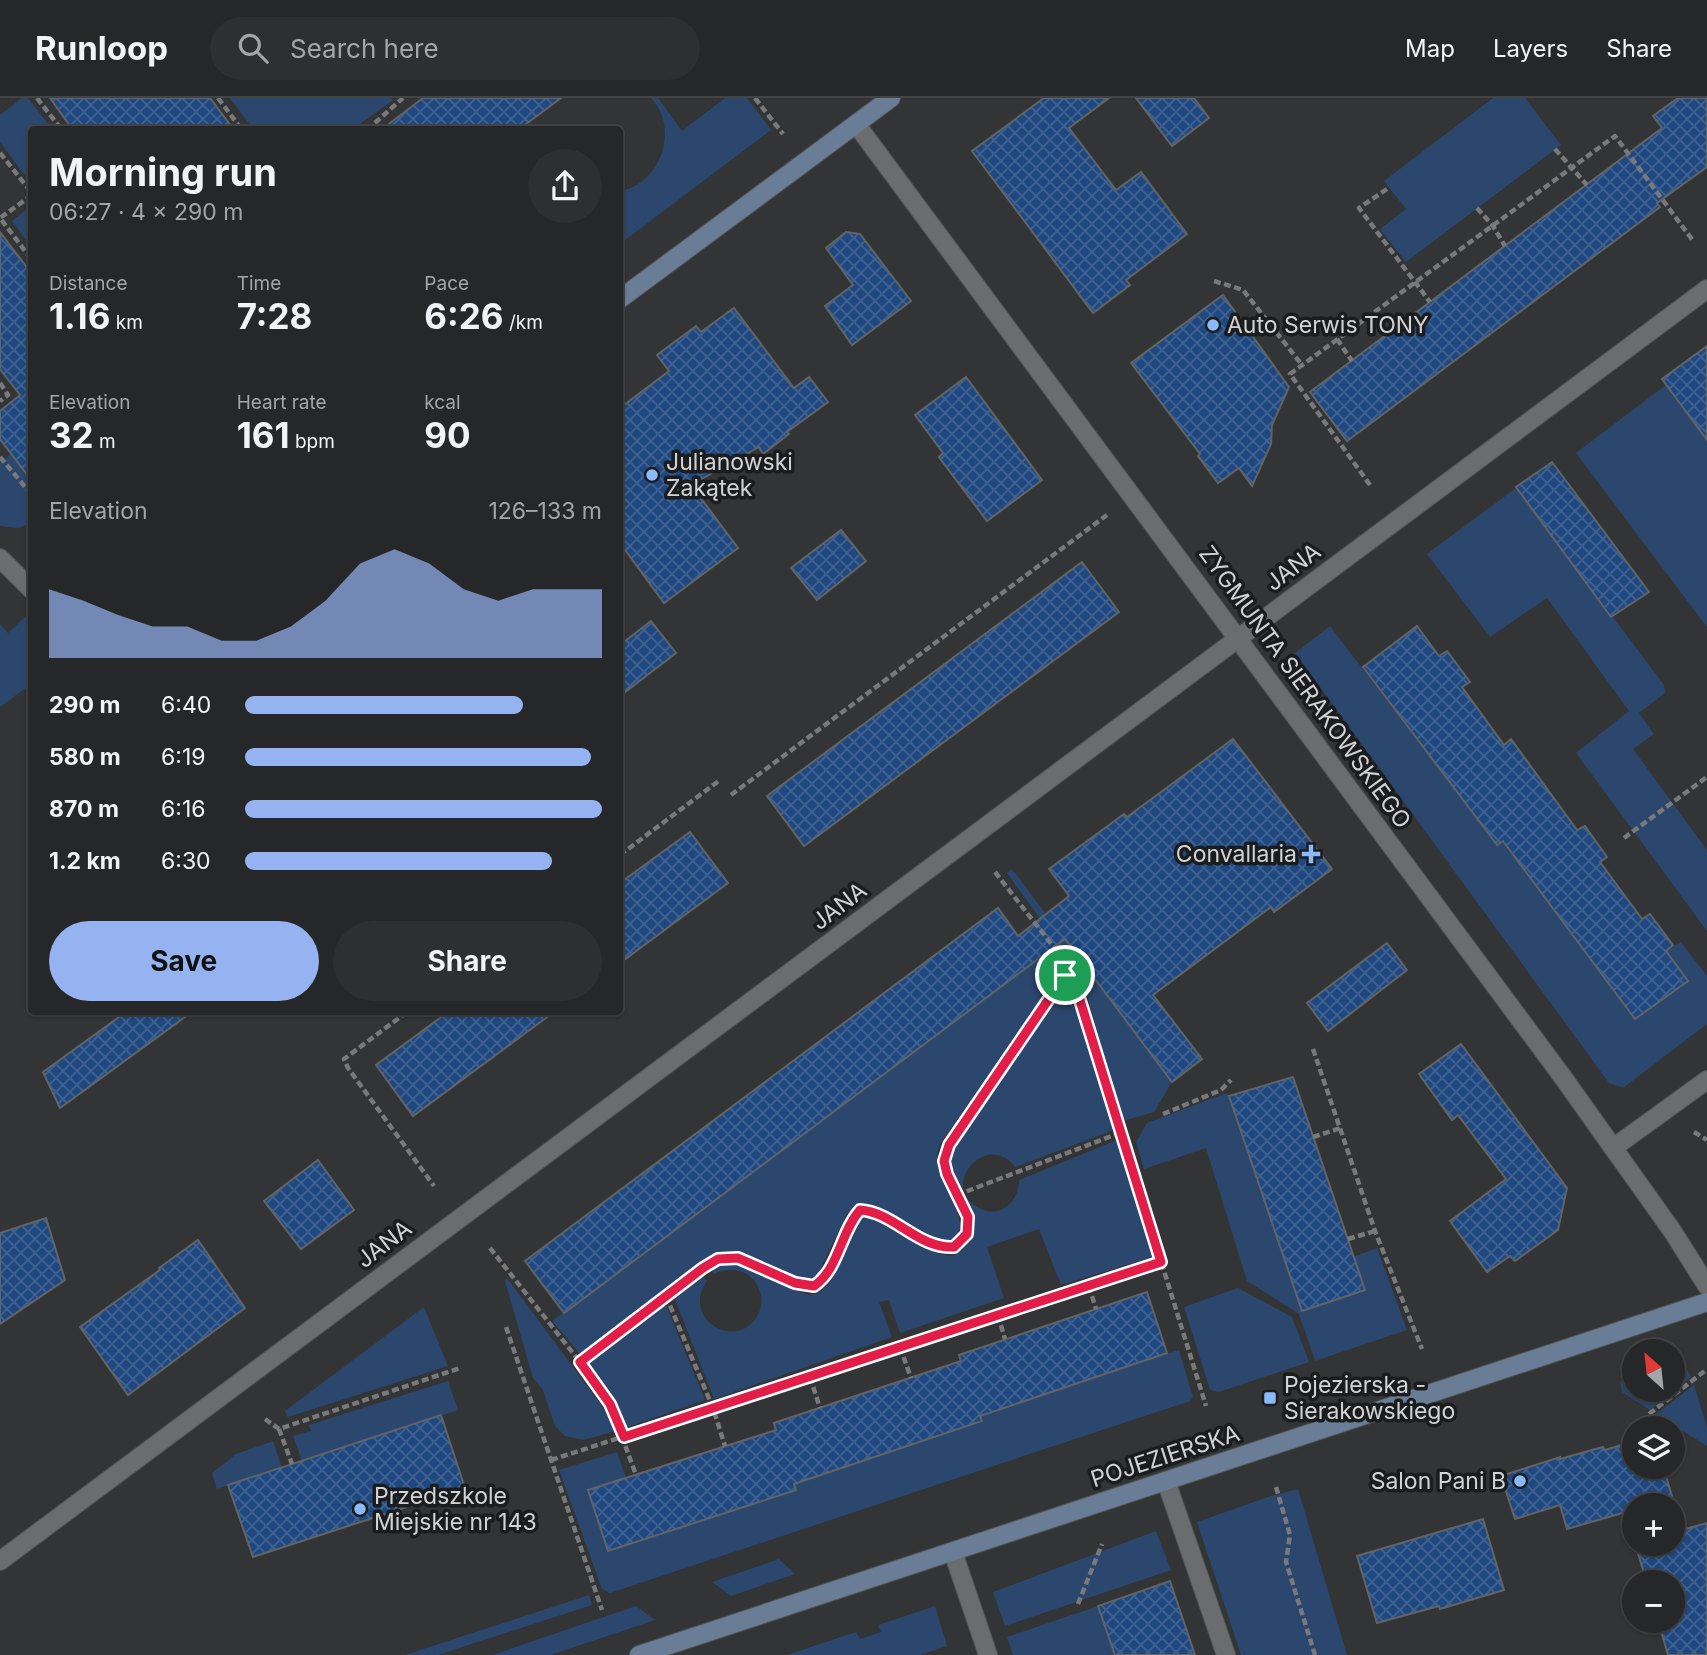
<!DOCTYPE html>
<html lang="en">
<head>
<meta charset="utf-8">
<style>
	:root { --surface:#262728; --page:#2e2f30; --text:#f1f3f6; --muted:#a4a5a8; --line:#424445; --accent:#95b2f1 }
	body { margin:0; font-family:Inter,sans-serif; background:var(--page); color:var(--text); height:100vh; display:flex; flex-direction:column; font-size:26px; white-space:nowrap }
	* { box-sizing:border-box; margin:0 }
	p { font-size:23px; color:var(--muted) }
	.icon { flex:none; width:38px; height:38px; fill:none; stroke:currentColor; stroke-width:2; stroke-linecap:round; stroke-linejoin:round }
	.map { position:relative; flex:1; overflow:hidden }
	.drawer { position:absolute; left:28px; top:28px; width:595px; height:889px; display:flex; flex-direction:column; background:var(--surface); border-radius:7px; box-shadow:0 2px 5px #0004,0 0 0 2px var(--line) }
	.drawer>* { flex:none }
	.needle { width:46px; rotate:333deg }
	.controls { position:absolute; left:1622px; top:1241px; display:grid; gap:14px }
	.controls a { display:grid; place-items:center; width:63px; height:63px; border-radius:50%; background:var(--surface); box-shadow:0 2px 5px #0004,0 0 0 2px var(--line); font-size:35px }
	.pin { position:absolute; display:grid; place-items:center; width:60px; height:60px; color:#fff; margin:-30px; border:4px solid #fff; border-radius:50%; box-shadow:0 2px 7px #0007 }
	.round { display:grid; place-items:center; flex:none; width:74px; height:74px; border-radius:37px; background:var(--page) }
	.overview { display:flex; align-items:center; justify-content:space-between; height:119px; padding:0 21px }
	h1 { font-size:38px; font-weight:700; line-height:52px }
	.figures { display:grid; grid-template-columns:repeat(3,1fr); gap:10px; height:119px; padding:7px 21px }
	.figures div { display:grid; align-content:center }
	.figures b { font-size:35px; font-weight:700 }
	.figures small { font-size:19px; font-weight:400 }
	.figures p { font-size:19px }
	.chart { height:196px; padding:14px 21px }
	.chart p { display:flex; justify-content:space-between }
	.chart svg { width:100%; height:126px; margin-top:7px; fill:var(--accent); opacity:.7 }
	.action { display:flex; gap:14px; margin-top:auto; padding:14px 21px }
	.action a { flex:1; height:80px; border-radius:42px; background:var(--accent); color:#111; font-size:28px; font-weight:700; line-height:80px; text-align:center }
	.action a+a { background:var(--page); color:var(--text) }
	ul { padding:0 21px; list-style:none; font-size:23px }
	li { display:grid; grid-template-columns:112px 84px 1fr; align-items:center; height:52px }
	li i { height:18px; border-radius:9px; background:var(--accent) }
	header { display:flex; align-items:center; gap:42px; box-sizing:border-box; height:98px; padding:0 35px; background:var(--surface); border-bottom:2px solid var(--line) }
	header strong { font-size:33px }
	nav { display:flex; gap:38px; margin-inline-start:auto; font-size:24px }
	.search { width:490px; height:63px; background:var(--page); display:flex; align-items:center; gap:18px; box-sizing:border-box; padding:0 24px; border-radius:38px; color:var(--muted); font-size:26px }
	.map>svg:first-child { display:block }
</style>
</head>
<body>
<header>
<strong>Runloop</strong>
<div class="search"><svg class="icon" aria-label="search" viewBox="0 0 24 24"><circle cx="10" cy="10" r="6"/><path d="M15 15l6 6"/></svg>Search here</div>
<nav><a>Map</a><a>Layers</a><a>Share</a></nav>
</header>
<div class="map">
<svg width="1707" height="1557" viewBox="0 0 1707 1557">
	<defs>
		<pattern id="building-cross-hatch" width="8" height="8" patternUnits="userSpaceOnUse" patternTransform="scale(1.75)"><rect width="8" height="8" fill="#1f4880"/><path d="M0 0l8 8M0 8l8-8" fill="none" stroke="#3f6291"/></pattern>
	</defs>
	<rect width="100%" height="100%" fill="#333436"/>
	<g fill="#2b476e">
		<path d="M 22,0 L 28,0 L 52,31 L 32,32 L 31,86 L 0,44 L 0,17 Z"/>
		<path d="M 230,0 L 391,0 L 393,2 L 353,31 L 254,32 Z"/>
		<path d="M 651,0 L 658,0 L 682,33 L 725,0 L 747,0 L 771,32 L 620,146 L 620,93 C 661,86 680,30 651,0 Z"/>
		<path d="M 1493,0 L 1525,0 L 1561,47 L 1406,164 L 1380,131 L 1406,111 L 1384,83 Z"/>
		<path d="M 31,108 L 31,149 L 12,123 Z"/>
		<path d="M 1666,287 L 1707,342 L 1707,529 L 1576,355 Z"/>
		<path d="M 11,356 L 31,383 L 31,425 L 18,430 L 0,428 L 0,364 Z"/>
		<path d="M 1516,390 L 1664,587 L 1665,595 L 1639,615 L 1654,636 L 1633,651 L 1707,752 L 1707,833 L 1576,655 L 1629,613 L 1547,500 L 1490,539 L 1427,456 Z"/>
		<path d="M 26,518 L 31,525 L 31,586 L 0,609 L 0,526 L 8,535 Z"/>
		<path d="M 1330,528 L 1496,746 L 1503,743 L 1635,921 L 1688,883 L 1666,853 L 1681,844 L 1707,878 L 1707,926 L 1623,990 L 1609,985 L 1295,555 Z"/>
		<path d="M 1012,771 L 1172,984 L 1154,1014 L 1123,1023 L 1081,877 L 1007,775 Z"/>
		<path d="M 1048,853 L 1062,873 L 940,1046 C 937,1054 936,1059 938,1068 C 943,1085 984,1147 939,1143 L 874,1107 L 862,1106 L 847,1116 L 815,1182 L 806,1183 L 737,1155 L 721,1154 L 707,1161 L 581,1257 L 552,1223 Z"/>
		<path d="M 1067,881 L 1114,1032 L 1015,1069 C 997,1043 962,1061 963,1090 L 960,1090 L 950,1066 L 954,1048 Z"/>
		<path d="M 1227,995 L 1353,1159 L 1377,1150 L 1407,1232 L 1315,1263 L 1299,1216 L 1247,1183 L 1206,1050 L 1144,1071 L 1136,1044 L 1147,1025 Z"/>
		<path d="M 1117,1042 L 1153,1159 L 1061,1187 L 1039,1131 L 987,1149 L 1004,1200 L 900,1235 L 889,1202 L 879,1204 L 892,1239 L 714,1301 L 674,1199 L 702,1177 L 707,1183 C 680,1220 737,1255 758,1217 C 762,1209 763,1199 759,1191 C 752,1172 731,1168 714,1176 L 710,1170 L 725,1164 L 737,1165 L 809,1197 L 818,1195 L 828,1187 L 854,1124 L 862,1118 L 869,1118 C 886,1127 937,1162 954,1157 C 959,1156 964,1150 967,1147 C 977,1130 971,1116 965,1100 C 971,1103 975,1109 983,1112 C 1004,1119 1019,1101 1019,1082 Z"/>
		<path d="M 507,1180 L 604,1311 L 615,1333 L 584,1342 L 565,1338 L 555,1328 L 543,1292 L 533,1280 L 505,1183 Z"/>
		<path d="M 1238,1190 L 1292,1219 L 1309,1264 L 1219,1294 L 1210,1292 L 1184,1209 Z"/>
		<path d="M 665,1205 L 705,1302 L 625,1330 L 617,1307 L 587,1265 Z"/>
		<path d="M 424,1209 L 448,1268 L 288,1319 L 285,1313 Z"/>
		<path d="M 1179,1252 L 1193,1299 L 1190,1303 L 610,1495 L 602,1491 L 559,1372 L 617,1354 L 626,1380 L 588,1392 L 608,1453 L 796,1392 L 794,1386 L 982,1323 L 980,1318 Z"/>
		<path d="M 1679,1262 L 1683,1263 L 1691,1279 L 1650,1312 L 1622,1294 L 1620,1283 L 1634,1278 L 1634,1292 L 1673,1292 L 1673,1264 Z"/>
		<path d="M 448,1283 L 458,1312 L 302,1363 L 293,1338 L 311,1333 L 309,1327 Z"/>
		<path d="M 1694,1287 L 1707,1329 L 1707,1348 L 1656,1316 Z"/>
		<path d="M 273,1343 L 282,1370 L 217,1391 L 212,1375 L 236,1356 Z"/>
		<path d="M 1298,1391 L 1347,1557 L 1241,1557 L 1197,1424 L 1271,1398 Z"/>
		<path d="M 1156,1433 L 1171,1472 L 1005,1528 L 993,1494 Z"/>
		<path d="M 779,1461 L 795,1476 L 731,1498 L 712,1484 Z"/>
		<path d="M 589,1497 L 592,1507 L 438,1557 L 405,1557 Z"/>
		<path d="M 636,1508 L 655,1522 L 551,1557 L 492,1557 Z"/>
		<path d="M 935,1508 L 947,1548 L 920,1557 L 787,1557 L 856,1534 L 860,1541 L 881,1534 L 878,1527 Z"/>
		<path d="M 1098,1508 L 1115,1557 L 1013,1557 L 1007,1539 Z"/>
	</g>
	<g fill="url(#building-cross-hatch)" stroke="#616365" stroke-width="2">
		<path d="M 50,0 L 210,0 L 234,32 L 73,32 Z"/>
		<path d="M 423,0 L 561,0 L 518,32 L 381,32 Z"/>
		<path d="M 1044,0 L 1109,0 L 1069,30 L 1116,92 L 1141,74 L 1187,136 L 1126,182 L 1130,187 L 1093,215 L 972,53 Z"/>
		<path d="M 1136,0 L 1194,0 L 1209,20 L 1172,48 Z"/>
		<path d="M 1678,0 L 1707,0 L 1707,69 L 1657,105 L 1660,109 L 1347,343 L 1310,294 L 1662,30 L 1653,18 Z"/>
		<path d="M 0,134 L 32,176 L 32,383 L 0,341 L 0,313 L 20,297 L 0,271 Z"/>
		<path d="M 846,134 L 860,136 L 911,203 L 852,247 L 825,208 L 853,187 L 826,150 Z"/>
		<path d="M 1223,197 L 1289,289 L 1272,327 L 1271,346 L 1252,388 L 1239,370 L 1218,385 L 1198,358 L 1200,356 L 1131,265 Z"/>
		<path d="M 734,210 L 794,290 L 809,279 L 828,304 L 787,334 L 789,336 L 763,356 L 759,349 L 691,387 L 738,450 L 664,505 L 620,445 L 620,310 L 669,273 L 657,257 L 696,228 L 701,234 Z"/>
		<path d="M 1707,248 L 1707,342 L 1662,281 Z"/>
		<path d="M 966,279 L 1042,382 L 987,423 L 939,359 L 943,355 L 915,317 Z"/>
		<path d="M 1552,364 L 1649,494 L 1611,519 L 1516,389 Z"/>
		<path d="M 841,432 L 866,463 L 817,502 L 791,470 Z"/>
		<path d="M 1082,464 L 1119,514 L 804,748 L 767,698 Z"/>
		<path d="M 651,523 L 676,555 L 620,598 L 620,547 Z"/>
		<path d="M 1417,528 L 1439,558 L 1447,553 L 1470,584 L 1462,589 L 1504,647 L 1511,641 L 1577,732 L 1585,728 L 1607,759 L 1600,764 L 1642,821 L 1650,816 L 1673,847 L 1666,853 L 1688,883 L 1635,921 L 1503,743 L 1497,747 L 1363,569 Z"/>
		<path d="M 1233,641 L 1332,771 L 1274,814 L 1271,809 L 1153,897 L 1202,961 L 1172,984 L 1065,841 L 564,1215 L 525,1163 L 998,810 L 1018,838 L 1069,798 L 1049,771 L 1124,716 L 1127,719 Z"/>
		<path d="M 690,734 L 728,785 L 620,865 L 620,785 Z"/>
		<path d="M 1387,845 L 1407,872 L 1328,933 L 1307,905 Z"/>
		<path d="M 126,914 L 192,914 L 60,1010 L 43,974 Z"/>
		<path d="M 448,914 L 554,914 L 413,1018 L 376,967 Z"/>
		<path d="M 1461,946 L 1567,1090 L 1558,1132 L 1515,1163 L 1510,1158 L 1487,1174 L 1450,1123 L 1506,1081 L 1458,1017 L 1452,1022 L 1419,976 Z"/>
		<path d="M 1293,979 L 1365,1192 L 1302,1213 L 1229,998 Z"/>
		<path d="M 318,1062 L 354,1112 L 301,1151 L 264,1103 Z"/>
		<path d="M 46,1120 L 65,1182 L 0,1226 L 0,1135 Z"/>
		<path d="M 198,1142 L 245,1210 L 128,1297 L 80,1229 L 160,1172 L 159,1170 Z"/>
		<path d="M 1147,1194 L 1167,1255 L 980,1318 L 982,1323 L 794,1386 L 796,1392 L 608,1453 L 588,1392 L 776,1332 L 774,1325 L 961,1263 L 959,1257 Z"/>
		<path d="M 441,1317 L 465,1390 L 253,1459 L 228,1387 Z"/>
		<path d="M 1634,1343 L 1634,1368 L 1663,1368 L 1682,1432 L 1707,1425 L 1707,1557 L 1668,1557 L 1658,1522 L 1673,1522 L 1673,1484 L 1647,1484 L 1635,1446 L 1673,1446 L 1673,1407 L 1634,1407 L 1634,1442 L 1626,1414 L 1567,1431 L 1560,1407 L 1515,1421 L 1501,1378 L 1560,1359 L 1560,1361 L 1603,1349 L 1605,1352 Z"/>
		<path d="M 1483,1421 L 1504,1492 L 1440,1511 L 1439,1508 L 1377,1525 L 1357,1458 Z"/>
		<path d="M 1170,1483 L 1195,1557 L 1115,1557 L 1098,1508 Z"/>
	</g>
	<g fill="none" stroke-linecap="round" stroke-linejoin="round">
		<defs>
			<g id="lane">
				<path d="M 0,460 L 32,492"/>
				<path d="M 1166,1383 L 1226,1557"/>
			</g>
			<g id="street">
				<path d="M 856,26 L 1562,978 L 1673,1134 L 1707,1188"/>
				<path d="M 1613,1050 L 1707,982"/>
				<path d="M 953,1454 L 988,1557"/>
				<path d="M 0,1463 L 1707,191"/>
			</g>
			<g id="secondary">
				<path d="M 620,201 L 891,0"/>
				<path d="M 639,1557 L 1707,1204"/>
			</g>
		</defs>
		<use href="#lane" stroke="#525355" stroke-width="20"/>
		<use href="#street" stroke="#525355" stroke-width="20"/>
		<use href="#secondary" stroke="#525355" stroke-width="20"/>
		<g stroke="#79797b" stroke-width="4.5" stroke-dasharray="7 3.5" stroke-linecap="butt">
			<path d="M 37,0 L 62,32"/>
			<path d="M 218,0 L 242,32"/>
			<path d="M 755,0 L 783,36"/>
			<path d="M 367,32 L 403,0"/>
			<path d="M 1555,51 L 1587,87"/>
			<path d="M 0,55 L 32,95"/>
			<path d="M 1387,91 L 1359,110 L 1430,204"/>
			<path d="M 32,97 L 0,120 L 32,162"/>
			<path d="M 1477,110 L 1493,128 L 1505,148"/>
			<path d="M 1214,183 L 1243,192 L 1302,267"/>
			<path d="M 1337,241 L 1352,263"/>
			<path d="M 0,285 L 8,297 L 0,303"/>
			<path d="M 0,359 L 32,397"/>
			<path d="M 1370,387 L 1290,276 L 1615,38 L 1694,144"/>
			<path d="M 731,697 L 1107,417"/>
			<path d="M 1624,740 L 1707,679"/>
			<path d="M 620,757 L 720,682"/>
			<path d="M 995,774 L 1070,870 L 1206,1308"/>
			<path d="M 407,914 L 344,961 L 348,970 L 434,1088"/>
			<path d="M 1313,951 L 1375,1133 L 1422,1251"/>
			<path d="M 1163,1016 L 1221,992 L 1231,982"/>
			<path d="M 1694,1034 L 1707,1042"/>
			<path d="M 1313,1039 L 1341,1030"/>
			<path d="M 957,1097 L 1122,1034"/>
			<path d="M 1348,1141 L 1375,1133"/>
			<path d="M 490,1150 L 580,1264 L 610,1306 L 636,1377"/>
			<path d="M 1089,1188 L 1096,1211"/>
			<path d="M 666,1198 L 713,1310 L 725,1348"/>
			<path d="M 998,1217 L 1005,1241"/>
			<path d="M 506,1229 L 602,1512"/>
			<path d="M 900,1249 L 911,1280"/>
			<path d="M 580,1264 L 703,1170 L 718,1161 L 738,1160 L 795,1185 L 814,1188 C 838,1170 840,1135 860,1112 C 895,1114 918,1151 954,1149 L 967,1136 L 968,1119 L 947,1076 L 944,1063 L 949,1047 L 1070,870"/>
			<path d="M 810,1279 L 820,1310"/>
			<path d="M 1649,1316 L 1706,1272"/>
			<path d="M 265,1321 L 279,1331 L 460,1270"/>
			<path d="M 279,1331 L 292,1366"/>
			<path d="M 551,1362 L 1161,1164"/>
			<path d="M 1276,1389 L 1290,1437 L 1286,1464 L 1315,1557"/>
			<path d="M 1078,1506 L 1102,1446"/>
		</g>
		<use href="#lane" stroke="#6a6c6e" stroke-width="18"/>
		<use href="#street" stroke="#6a6c6e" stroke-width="18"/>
		<use href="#secondary" stroke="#6a7d97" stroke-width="18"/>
	</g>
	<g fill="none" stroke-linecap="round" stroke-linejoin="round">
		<defs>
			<path id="route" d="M 1070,870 L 1161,1164 L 624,1339 L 610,1306 L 580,1264 L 703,1170 L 718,1161 L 738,1160 L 795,1185 L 814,1188 C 839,1171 840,1135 860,1112 C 894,1114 918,1151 954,1149 L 967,1136 L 968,1119 L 947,1076 L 944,1063 L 949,1047 Z"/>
		</defs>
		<use href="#route" stroke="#fff" stroke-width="14"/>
		<use href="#route" stroke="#e11d48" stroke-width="9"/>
	</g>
	<g fill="#8bbafc" stroke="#1b1c1d" stroke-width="2.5">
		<circle cx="1213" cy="227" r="7"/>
		<circle cx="652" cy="377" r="7"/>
		<path d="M1307.5 745.5h7v7h7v7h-7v7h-7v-7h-7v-7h7z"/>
		<rect x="1263" y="1293" width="14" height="14" rx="3.5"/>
		<circle cx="1520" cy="1383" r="7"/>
		<circle cx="360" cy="1411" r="7"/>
	</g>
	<g text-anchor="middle" stroke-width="7" stroke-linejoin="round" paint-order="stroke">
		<g font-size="23" fill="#d2d2d4" stroke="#1b1c1d" text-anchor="start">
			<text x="1227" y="235">Auto Serwis TONY</text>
			<text x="666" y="372">Julianowski<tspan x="666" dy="26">Zakątek</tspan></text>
			<text x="1297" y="764" text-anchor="end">Convallaria</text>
			<text x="1284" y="1295">Pojezierska -<tspan x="1284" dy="26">Sierakowskiego</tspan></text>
			<text x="1506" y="1391" text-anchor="end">Salon Pani B</text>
			<text x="374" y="1406">Przedszkole<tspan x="374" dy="26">Miejskie nr 143</tspan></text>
		</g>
		<g font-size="23" fill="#d2d2d4" stroke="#1b1c1d">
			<text transform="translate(1293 469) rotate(-37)" y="8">JANA</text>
			<text transform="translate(1305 589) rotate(54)" y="8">ZYGMUNTA SIERAKOWSKIEGO</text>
			<text transform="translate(839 808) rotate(-37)" y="8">JANA</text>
			<text transform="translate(384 1146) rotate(-37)" y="8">JANA</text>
			<text transform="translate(1165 1358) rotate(-18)" y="8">POJEZIERSKA</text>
		</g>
	</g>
</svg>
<div class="controls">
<a><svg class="needle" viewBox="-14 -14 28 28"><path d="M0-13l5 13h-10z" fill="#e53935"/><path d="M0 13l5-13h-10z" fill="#a4a5a8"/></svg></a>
<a><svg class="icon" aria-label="layers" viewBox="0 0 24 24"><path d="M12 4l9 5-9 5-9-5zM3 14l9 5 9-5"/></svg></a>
<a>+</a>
<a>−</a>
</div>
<div class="pin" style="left:1065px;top:877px;background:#1e9e55"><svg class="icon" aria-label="arrive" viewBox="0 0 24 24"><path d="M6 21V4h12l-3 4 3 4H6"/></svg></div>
<section class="drawer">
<div class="overview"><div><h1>Morning run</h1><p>06:27 · 4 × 290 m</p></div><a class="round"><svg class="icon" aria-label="share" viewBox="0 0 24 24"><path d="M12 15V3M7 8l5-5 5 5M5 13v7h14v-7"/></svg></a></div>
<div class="figures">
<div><p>Distance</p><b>1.16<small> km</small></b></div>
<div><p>Time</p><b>7:28</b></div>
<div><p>Pace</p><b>6:26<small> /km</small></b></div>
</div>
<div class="figures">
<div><p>Elevation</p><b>32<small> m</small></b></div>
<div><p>Heart rate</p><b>161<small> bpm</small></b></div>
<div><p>kcal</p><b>90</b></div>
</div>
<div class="chart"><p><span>Elevation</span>126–133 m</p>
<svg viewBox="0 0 160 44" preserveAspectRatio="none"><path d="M0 44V20L10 24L20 29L30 33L40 33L50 38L60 38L70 33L80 24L90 11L100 6L110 11L120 20L130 24L140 20L150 20L160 20V44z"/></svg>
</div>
<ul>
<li><b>290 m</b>6:40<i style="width:78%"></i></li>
<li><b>580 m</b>6:19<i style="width:97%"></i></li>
<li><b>870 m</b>6:16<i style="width:100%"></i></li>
<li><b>1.2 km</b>6:30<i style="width:86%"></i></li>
</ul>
<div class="action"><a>Save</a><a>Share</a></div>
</section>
</div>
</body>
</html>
